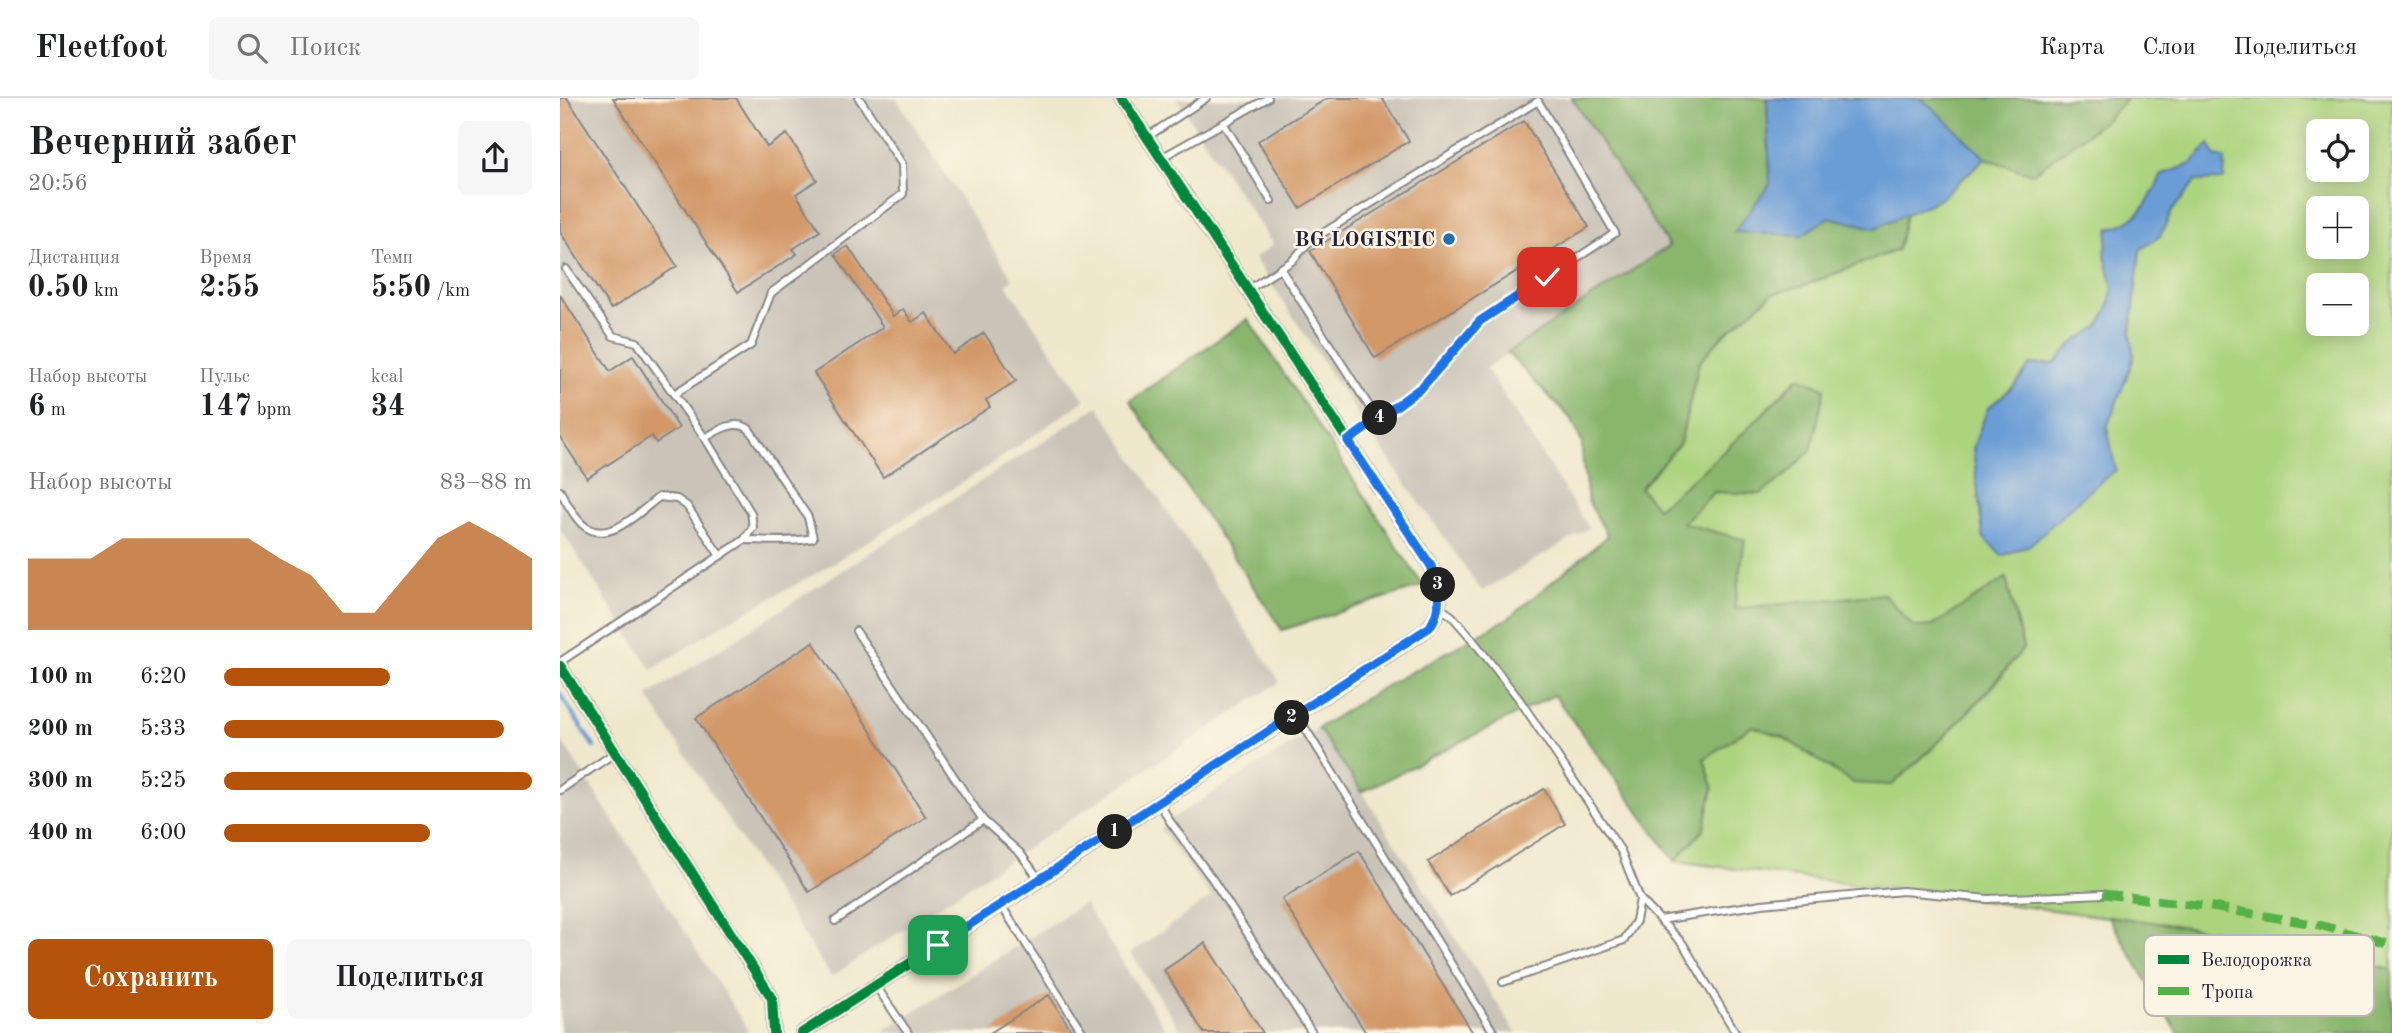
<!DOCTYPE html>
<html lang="ru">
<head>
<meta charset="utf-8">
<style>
	:root { --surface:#fff; --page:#f6f6f6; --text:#202124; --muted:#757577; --line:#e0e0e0; --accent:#b45309 }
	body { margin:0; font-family:"Old Standard TT",serif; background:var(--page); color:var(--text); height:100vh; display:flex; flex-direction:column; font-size:26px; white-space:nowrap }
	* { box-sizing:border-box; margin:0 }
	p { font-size:23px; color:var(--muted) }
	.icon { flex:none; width:38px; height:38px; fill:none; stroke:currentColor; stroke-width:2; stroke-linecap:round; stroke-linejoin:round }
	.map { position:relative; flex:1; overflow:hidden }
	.drawer { display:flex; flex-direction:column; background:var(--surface); width:560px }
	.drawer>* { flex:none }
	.tools { position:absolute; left:1746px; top:21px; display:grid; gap:14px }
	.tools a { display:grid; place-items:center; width:63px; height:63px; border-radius:10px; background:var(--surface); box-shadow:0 4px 18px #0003; font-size:35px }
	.pin { position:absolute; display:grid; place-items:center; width:60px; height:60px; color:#fff; margin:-30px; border-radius:14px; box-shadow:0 4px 10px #0006 }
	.km { position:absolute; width:35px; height:35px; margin:-18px; border-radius:50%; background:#222; color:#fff; font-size:19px; line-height:35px; text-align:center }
	.round { display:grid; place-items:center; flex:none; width:74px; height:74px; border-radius:10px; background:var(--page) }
	.overview { display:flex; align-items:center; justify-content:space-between; height:119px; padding:0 28px }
	h1 { font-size:38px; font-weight:700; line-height:52px }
	.stats { display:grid; grid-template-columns:repeat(3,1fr); gap:10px; height:119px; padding:7px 28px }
	.stats div { display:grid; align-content:center }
	.stats b { font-size:30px; font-weight:700 }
	.stats small { font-size:19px; font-weight:400 }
	.stats p { font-size:19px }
	.chart { height:196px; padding:14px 28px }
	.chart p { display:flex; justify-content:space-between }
	.chart svg { width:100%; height:126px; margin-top:7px; fill:var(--accent); opacity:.7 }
	.primary-button { display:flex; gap:14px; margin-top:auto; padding:14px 28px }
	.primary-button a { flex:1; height:80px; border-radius:10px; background:var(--accent); color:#fff; font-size:28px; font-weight:700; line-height:80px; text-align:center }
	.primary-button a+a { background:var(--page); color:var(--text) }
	ul { padding:0 28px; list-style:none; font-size:23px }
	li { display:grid; grid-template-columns:112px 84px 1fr; align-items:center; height:52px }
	li i { height:18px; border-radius:9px; background:var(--accent) }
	header { display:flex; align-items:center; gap:42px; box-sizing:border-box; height:98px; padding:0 35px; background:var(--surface); border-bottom:2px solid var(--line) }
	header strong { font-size:33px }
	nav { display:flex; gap:38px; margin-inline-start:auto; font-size:24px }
	.search { width:490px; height:63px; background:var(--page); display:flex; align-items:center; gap:18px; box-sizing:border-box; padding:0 24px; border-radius:10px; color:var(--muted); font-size:26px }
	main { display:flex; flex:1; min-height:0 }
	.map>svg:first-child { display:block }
</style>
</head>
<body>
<header>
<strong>Fleetfoot</strong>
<div class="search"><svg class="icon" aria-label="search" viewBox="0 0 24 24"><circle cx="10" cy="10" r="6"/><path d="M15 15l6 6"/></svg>Поиск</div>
<nav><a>Карта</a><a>Слои</a><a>Поделиться</a></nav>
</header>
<main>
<section class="drawer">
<div class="overview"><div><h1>Вечерний забег</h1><p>20:56</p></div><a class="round"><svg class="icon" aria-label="share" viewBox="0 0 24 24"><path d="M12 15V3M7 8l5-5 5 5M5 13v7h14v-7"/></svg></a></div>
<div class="stats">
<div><p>Дистанция</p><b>0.50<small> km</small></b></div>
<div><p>Время</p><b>2:55</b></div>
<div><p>Темп</p><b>5:50<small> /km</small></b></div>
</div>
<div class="stats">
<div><p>Набор высоты</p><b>6<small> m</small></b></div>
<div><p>Пульс</p><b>147<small> bpm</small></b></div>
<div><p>kcal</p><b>34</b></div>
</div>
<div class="chart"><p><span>Набор высоты</span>83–88 m</p>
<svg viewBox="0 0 160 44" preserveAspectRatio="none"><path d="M0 44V19L10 19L20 19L30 12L40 12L50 12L60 12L70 12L80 19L90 25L100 38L110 38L120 25L130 12L140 6L150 12L160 19V44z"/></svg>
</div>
<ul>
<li><b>100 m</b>6:20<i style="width:54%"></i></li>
<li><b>200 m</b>5:33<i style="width:91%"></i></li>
<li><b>300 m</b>5:25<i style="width:100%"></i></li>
<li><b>400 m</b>6:00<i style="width:67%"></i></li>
</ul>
<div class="primary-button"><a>Сохранить</a><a>Поделиться</a></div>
</section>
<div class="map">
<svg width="1832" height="935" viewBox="0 0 1832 935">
	<rect width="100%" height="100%" fill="#fcf5e5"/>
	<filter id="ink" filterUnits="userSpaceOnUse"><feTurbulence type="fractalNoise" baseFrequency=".0143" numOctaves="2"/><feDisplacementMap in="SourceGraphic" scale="14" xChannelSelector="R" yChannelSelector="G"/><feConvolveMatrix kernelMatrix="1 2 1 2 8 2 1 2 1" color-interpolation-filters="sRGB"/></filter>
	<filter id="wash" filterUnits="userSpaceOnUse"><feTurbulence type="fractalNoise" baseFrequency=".00686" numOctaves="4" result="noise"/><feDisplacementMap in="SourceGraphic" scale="28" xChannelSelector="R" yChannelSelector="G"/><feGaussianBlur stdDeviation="1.57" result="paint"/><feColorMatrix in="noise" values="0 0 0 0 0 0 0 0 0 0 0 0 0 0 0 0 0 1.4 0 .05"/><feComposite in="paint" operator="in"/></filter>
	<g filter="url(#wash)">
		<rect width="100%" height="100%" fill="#efe8cc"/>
		<g fill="#c9c3b8">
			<path d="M 0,0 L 336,0 L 453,181 L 446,186 L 525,302 L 435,364 L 257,475 L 162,527 L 92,572 L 0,431 Z"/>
			<path d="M 616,0 L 1012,0 L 1109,148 L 926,270 L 1029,430 L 922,493 L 815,342 L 694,160 L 713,147 Z"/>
			<path d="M 538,308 L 720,584 L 271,879 L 87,598 Z"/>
			<path d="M 758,630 L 802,694 L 956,935 L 622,935 L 571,855 L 651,799 L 600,731 L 609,722 Z"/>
			<path d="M 0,640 L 188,932 L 184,935 L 0,935 Z"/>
			<path d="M 524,805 L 608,935 L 320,935 Z"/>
		</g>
		<path fill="#acd37e" stroke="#677a5c" stroke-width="2" fill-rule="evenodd" d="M 1567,0 L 1832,0 L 1832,873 L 1786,861 L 1832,935 L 1761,855 L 1692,838 L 1115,763 L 1144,731 L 1153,689 L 1144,661 L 1192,627 L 1223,639 L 1293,685 L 1369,654 L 1433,589 L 1463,550 L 1446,480 L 1373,528 L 1354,530 L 1324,496 L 1173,511 L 1148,433 L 1122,425 L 1154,394 L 1201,396 L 1238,279 C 1194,326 1148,372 1097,411 L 1080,390 L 1120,345 L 1139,265 L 1160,240 L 1212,196 L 1248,186 L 1338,152 L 1346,116 L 1380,101 L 1425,60 L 1472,76 L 1547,21 ZM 1759,33 L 1797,33 L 1797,72 L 1759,72 ZM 1649,47 L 1655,58 L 1612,113 L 1600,138 L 1580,152 L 1571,235 L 1574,260 L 1547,329 L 1555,372 L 1531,391 L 1423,439 L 1413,350 L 1428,310 L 1456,286 L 1470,267 L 1495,265 L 1512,246 L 1539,228 L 1548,211 L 1553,189 L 1545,157 L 1549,131 C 1581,122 1588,105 1602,77 L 1631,66 ZM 1759,110 L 1797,110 L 1797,149 L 1759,149 ZM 1759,187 L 1797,187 L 1797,226 L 1759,226 Z"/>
		<g fill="#89b56d" stroke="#566c54" stroke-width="2">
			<path d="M 1012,0 L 1207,0 L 1210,86 L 1175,134 L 1242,137 L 1269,119 L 1315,130 L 1346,116 L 1338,151 L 1248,186 L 1212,196 L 1160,240 L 1139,265 L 1120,345 L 1080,390 L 1097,410 C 1148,371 1194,326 1239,279 L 1265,290 L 1251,352 L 1225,378 L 1201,396 L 1154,394 L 1123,425 L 1185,442 L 1174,511 L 1324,496 L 1354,529 L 1372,528 L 1446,480 L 1463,551 C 1423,600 1380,645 1332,687 L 1293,685 L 1223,639 L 1192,628 L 1144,661 L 1153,689 L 1144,731 L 1115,763 L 994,597 L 802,694 L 758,630 L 822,590 L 947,521 L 1048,438 L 1028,403 L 1022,360 L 1022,345 L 1012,322 L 947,255 L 1109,148 Z"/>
			<path d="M 1360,0 L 1567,0 L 1547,21 L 1472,76 L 1425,60 L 1374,11 Z"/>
			<path d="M 688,221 L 863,488 L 722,532 L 570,303 Z"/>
			<path d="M 1548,818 L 1692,838 L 1829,871 L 1832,873 L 1832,935 L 1618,935 Z"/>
		</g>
		<g fill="#6b9dd6" stroke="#466088" stroke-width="2">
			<path d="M 1207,0 L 1360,0 L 1374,11 L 1425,60 L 1380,101 L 1315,130 L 1269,119 L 1242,137 L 1174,134 L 1210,86 Z"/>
			<path d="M 1649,46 L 1655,58 L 1665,60 L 1664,82 L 1636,83 L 1612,113 L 1600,138 L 1580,152 L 1571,235 L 1574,260 L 1547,329 L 1556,372 L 1531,391 L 1470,447 L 1442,458 L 1423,439 L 1413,350 L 1428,310 L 1456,287 L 1470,267 L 1495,265 L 1512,246 L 1539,228 L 1548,211 L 1553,189 L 1545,157 L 1549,131 C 1581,123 1588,105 1602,77 L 1631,66 Z"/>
		</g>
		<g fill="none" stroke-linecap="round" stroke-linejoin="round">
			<path stroke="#6b9dd6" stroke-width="4.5" d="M 0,596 L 34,649"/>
		</g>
		<g id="blocks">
			<g fill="#d29867">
				<path d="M 0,0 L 7,0 L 117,168 L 51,211 L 0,134 Z"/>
				<path d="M 53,0 L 176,0 L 207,49 L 227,36 L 257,82 L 236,96 L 260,133 L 233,151 L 237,156 L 178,194 Z"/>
				<path d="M 768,0 L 822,0 L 849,43 L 740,110 L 698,43 Z"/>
				<path d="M 964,23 L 1029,129 L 815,260 L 750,153 Z"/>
				<path d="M 288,148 L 333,218 L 343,211 L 352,224 L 366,215 L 393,256 L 424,235 L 456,283 L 426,302 L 430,309 L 323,379 L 254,275 L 323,229 L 275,156 Z"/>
				<path d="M 0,197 L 50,273 L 73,258 L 119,330 L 96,345 L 92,338 L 27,380 L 0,339 Z"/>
				<path d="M 253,544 L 366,719 L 249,794 L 136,620 Z"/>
				<path d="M 984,691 L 1005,726 L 890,798 L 868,764 Z"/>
				<path d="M 799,753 L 913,935 L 806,935 L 722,801 Z"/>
				<path d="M 645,845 L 703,935 L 644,935 L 604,872 Z"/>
				<path d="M 489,897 L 513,935 L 430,935 Z"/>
			</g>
		</g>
	</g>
	<g filter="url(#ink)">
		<use href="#blocks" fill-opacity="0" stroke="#888584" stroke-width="2"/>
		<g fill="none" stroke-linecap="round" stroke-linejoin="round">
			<defs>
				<g id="lane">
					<path d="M 664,26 L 711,103"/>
					<path d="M 587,39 L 646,0"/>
					<path d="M 601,60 L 708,0"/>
					<path d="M 720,170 L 818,322"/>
					<path d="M 689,191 L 732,163 L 750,143 L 978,3 L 1055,135 L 920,224 L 862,289 L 788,343"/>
					<path d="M 114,296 L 191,247 L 211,195 L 343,96 L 342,66 L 299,0"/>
					<path d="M 145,340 C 158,332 175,321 189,331 L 248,419 L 253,440 C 231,445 207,442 184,442"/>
					<path d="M 0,393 C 6,403 13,418 22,426 C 47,449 78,415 99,399 L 117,401 L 127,408 L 160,458"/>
					<path d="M 879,509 L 892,518 L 912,541 L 959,601 L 1061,753 L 1080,801 L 1076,823 L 1064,842 L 943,884"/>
					<path d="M 296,533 L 423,722 L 460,755 L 479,781"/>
					<path d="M 0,564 L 184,442 L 193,429 L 191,415 L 145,340 L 77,244 L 53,238 L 6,171"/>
					<path d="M 737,617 L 934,935"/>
					<path d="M 0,692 L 56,654"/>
					<path d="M 600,705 L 609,722 L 653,782 L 752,935"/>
					<path d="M 1080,801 L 1123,846 L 1176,935"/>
					<path d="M 441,807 L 523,935"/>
					<path d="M 1100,822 L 1202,806 L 1343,793 L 1428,801 L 1543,796"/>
					<path d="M 275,823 L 423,722"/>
					<path d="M 316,888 L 348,935"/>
				</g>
				<g id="street">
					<path d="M 0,568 L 212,900 L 214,935"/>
					<path d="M 242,935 L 859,537 C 886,518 882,496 871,468 L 561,0"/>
				</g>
			</defs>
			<use href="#lane" stroke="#888584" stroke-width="10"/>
			<use href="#street" stroke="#888584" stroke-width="16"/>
			<use href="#lane" stroke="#fff" stroke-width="6"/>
			<use href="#street" stroke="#fff" stroke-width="12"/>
			<path stroke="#55b146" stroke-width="9" stroke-dasharray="18 9" stroke-linecap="butt" d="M 1543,796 L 1646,808 L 1759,827 L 1832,847"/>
			<defs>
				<g id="cycleway">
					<path d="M 0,568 L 212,900 L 214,935"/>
					<path d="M 242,935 L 859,537 C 886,518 882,496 871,468 L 561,0"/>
				</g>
			</defs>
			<use href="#cycleway" stroke="#fcf5e5" stroke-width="15"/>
			<use href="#cycleway" stroke="#00873e" stroke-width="10"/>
		</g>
	</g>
	<g fill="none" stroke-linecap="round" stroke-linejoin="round" filter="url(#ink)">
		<defs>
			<path id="route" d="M 378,847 L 870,529 C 883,508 879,491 871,468 L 788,343 L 862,289 L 920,223 L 987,179"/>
		</defs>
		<use href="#route" stroke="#fff" stroke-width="14"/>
		<use href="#route" stroke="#1a73e8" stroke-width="9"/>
	</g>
	<circle fill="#1f6fb2" stroke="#fcf5e5" stroke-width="2.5" cx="889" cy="141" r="7"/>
	<g text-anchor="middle" stroke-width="5" stroke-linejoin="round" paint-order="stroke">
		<g font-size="21" font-weight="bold" fill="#22223b" stroke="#fcf5e5" text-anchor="end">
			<text x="875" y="148">BG LOGISTIC</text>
		</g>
	</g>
	<rect x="1584" y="837" width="230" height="81" rx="10" fill="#fcf5e5" stroke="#bbb6b2" stroke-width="2"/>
	<rect x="1598" y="857" width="31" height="9" fill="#00873e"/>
	<rect x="1598" y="889" width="31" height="8" fill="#55b146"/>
	<g font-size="19" fill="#22223b">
		<text x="1641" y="868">Велодорожка</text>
		<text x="1641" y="900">Тропа</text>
	</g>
</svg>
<div class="tools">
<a><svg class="icon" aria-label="locate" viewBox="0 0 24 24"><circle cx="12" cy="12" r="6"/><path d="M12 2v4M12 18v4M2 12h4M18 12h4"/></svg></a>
<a>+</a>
<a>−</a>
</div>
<div class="pin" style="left:378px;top:847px;background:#1e9e55"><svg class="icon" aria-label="arrive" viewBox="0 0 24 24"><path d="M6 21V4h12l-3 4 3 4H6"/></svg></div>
<div class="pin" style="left:987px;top:179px;background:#d93025"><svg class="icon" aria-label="check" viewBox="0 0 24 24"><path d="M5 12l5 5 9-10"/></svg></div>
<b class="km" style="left:555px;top:734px">1</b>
<b class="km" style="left:732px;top:620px">2</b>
<b class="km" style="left:878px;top:487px">3</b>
<b class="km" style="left:820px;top:320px">4</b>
</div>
</main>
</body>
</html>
